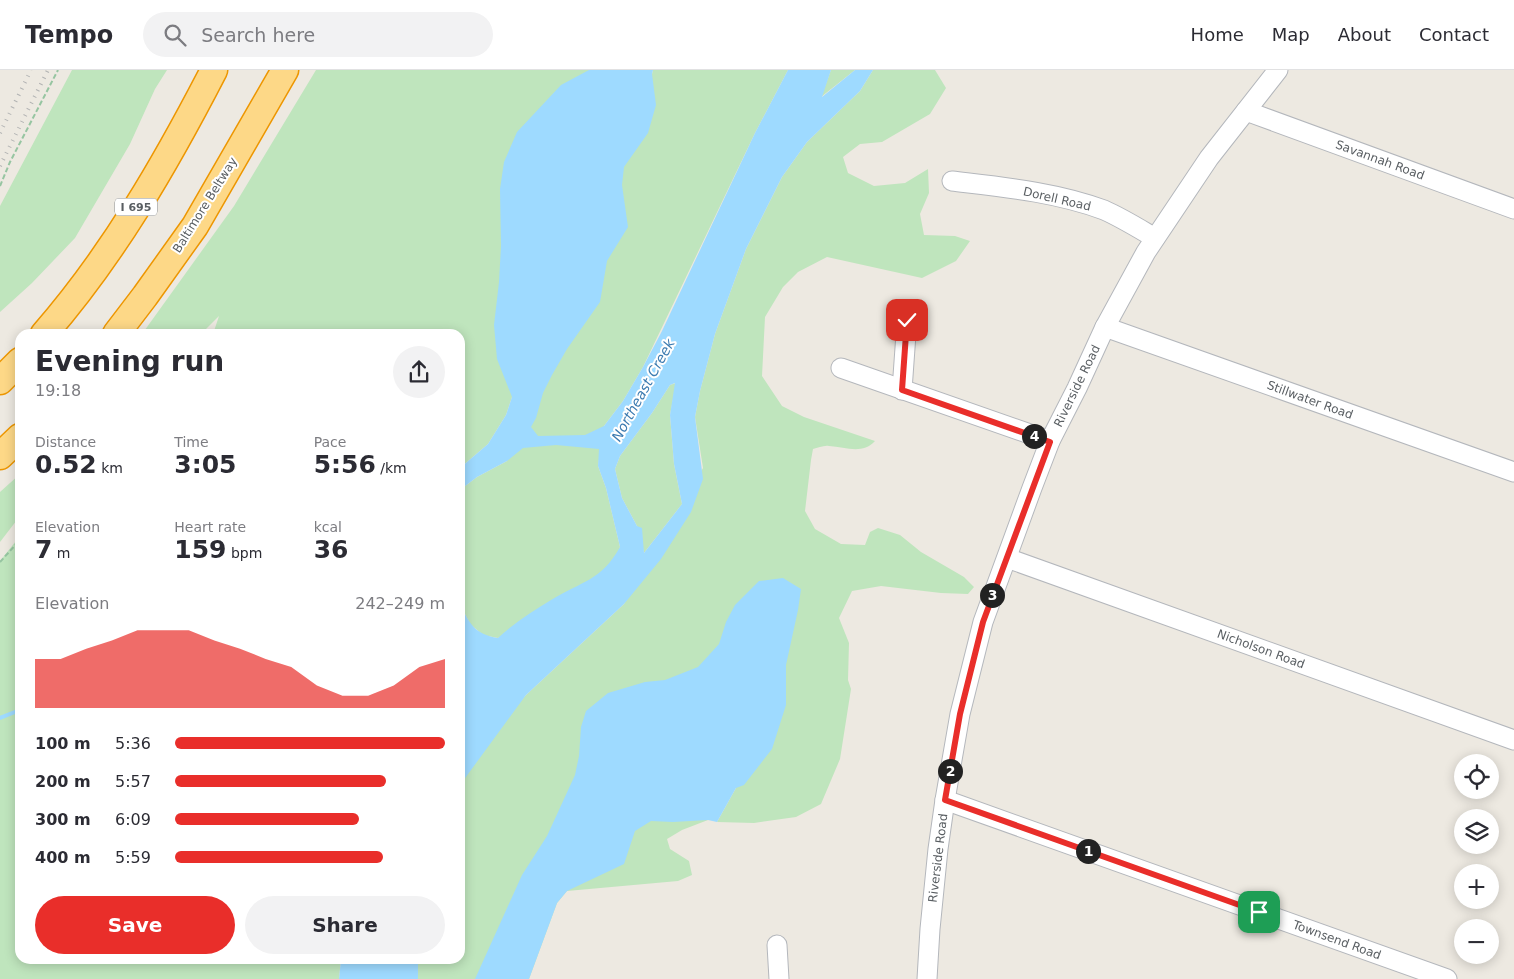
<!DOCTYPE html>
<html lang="en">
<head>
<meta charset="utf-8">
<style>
	:root { --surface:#fff; --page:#f2f2f3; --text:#2b2b33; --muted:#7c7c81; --line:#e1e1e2; --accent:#e92e2a }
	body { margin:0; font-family:"DejaVu Sans",sans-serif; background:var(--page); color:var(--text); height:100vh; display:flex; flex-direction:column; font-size:19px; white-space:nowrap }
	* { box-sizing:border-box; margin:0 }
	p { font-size:16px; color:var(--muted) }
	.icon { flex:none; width:28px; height:28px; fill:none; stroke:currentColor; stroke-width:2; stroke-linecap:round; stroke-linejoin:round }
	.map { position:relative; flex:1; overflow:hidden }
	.drawer { position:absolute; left:15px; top:259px; width:450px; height:635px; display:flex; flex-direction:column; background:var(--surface); border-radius:15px; box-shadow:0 2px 12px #0003 }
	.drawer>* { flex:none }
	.tools { position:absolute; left:1454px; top:684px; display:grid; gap:10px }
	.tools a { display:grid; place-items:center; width:45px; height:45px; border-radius:50%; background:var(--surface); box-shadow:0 2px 12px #0003; font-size:25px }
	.pin { position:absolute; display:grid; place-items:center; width:42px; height:42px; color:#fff; margin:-21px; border-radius:10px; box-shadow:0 2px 8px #0006 }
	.km { position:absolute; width:25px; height:25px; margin:-12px; border-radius:50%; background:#222; color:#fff; font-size:14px; line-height:25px; text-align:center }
	.round { display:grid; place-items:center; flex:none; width:52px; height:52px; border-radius:26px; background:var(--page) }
	.summary { display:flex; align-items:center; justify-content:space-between; height:85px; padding:0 20px }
	h1 { font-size:28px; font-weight:700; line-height:38px }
	.figures { display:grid; grid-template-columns:repeat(3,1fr); gap:8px; height:85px; padding:5px 20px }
	.figures div { display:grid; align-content:center }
	.figures b { font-size:25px; font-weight:700 }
	.figures small { font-size:14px; font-weight:400 }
	.figures p { font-size:14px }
	.chart { height:140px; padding:10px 20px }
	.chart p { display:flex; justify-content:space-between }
	.chart svg { width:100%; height:90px; margin-top:5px; fill:var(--accent); opacity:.7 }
	.primary-button { display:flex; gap:10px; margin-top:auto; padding:10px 20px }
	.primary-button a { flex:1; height:58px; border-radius:30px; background:var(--accent); color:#fff; font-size:20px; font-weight:700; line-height:58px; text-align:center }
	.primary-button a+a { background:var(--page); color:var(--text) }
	ul { padding:0 20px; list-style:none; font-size:16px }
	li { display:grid; grid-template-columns:80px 60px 1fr; align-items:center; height:38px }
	li i { height:12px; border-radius:6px; background:var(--accent) }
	header { display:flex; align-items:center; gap:30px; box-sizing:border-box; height:70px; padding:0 25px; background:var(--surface); border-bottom:1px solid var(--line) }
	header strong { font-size:24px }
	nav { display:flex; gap:28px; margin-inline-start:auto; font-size:18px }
	.search { width:350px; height:45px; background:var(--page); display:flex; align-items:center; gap:12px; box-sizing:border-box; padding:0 18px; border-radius:28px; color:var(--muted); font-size:19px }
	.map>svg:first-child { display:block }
</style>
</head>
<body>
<header>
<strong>Tempo</strong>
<div class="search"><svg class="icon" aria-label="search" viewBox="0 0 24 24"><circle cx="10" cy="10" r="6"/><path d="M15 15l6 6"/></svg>Search here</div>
<nav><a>Home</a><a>Map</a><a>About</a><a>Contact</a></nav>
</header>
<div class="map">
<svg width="1514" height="909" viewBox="0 0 1514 909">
	<rect width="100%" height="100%" fill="#ede9e1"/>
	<g fill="#bfe5bd">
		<path d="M 72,0 L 167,0 L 155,19 L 130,74 L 75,168 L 32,213 L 0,242 L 0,136 Z"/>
		<path d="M 316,0 L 616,0 L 652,4 L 653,0 L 788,0 L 755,63 L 643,297 L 623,331 L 604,356 L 598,396 L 606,418 L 620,477 L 602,519 L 498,568 L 483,565 L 470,554 L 460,534 L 460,420 L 477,407 L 507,391 L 512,327 L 506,345 L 488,374 L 460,398 L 460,264 L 213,264 L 219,246 L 201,264 L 142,264 L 234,136 Z"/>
		<path d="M 831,0 L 855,0 L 821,27 Z"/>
		<path d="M 873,0 L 935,0 L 946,18 L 930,44 L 882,72 L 860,74 L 843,87 L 848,103 L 874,116 L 905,113 L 928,99 L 929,123 L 920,144 L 924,165 L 955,166 L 970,171 L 956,191 L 922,208 L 827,187 L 798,202 L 783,217 L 765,247 L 762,306 L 782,336 L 804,347 L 875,371 C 862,385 846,377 829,376 C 824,375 818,378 813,379 L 811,390 L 805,441 L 815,459 L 841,474 L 865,475 L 870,462 L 878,458 L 900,465 L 921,482 L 964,507 L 974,517 L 968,524 L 941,523 L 881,516 L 852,521 L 839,548 L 849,573 L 848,610 L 851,619 L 840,689 L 821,734 L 796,747 L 754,753 L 717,752 L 736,718 L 727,708 L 708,750 L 682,760 L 667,769 L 670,779 L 689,791 L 692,805 L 678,811 L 567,821 L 557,833 L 529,909 L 390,909 L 393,889 L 460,889 L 460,665 L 519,633 L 526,625 L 624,534 L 703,398 L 695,347 L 700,321 L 715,264 L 746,179 L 782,107 L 807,72 L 860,21 Z"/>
		<path d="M 676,313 L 670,345 L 674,394 L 682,434 L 644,483 L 637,456 L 622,428 L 615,399 L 620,386 L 652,343 L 670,315 Z"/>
		<path d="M 20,404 L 20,446 L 0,472 L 0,422 Z"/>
		<path d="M 20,466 L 20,889 L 341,889 L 339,909 L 0,909 L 0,491 Z"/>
	</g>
	<g fill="#9edaff" fill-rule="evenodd">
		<path d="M 589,0 L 653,0 L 652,4 L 656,35 L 648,63 L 624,97 L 622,115 L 628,157 L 607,191 L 600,232 L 567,279 L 552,305 L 543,323 L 536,348 L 531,357 L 538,366 L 585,365 L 604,356 L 623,331 L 643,297 L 662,261 L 755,63 L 788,0 L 831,0 L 822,27 L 855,0 L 873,0 L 860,21 L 807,72 L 782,107 L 746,179 L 715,264 L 700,321 L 695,347 L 703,409 L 691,442 L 661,489 L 624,534 L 526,625 L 460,715 L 460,534 C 470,554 474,564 498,568 C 514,553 533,541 551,530 C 582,511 601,511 620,477 L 606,418 L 598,396 L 599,379 L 556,375 L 523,378 L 507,391 L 477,407 L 460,420 L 460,398 L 488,374 L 506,345 L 512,327 L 497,289 L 494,255 L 499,212 L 501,176 L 500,119 L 504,92 L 517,62 L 561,15 ZM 675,313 L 670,345 L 674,394 L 682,434 L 644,483 L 642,458 L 637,456 L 622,428 L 615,399 L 620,386 L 652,343 L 670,315 Z"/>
		<path d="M 783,508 L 801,519 L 798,540 L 786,595 L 786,635 L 772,679 L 744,715 L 736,718 L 717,752 L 708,750 L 673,752 L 651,751 L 635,761 L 624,794 L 567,821 L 557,833 L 529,909 L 475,909 L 522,805 L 547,766 L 575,705 L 579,686 L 581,657 L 586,641 L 608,623 L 645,612 L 665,610 L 698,597 L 719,574 L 726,552 L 735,535 L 759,511 Z"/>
		<path d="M 341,889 L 418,889 L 418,909 L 339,909 Z"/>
	</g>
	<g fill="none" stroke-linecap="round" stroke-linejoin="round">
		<path stroke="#9edaff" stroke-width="4" d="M 0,648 L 20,640"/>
		<defs>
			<g id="minor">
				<path d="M 1246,41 L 1514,139"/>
				<path d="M 952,111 C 1002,117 1056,122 1104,140 C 1122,148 1138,158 1155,168"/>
				<path d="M 1105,257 L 1514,402"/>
				<path d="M 841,298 L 1050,371"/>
				<path d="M 902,320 L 907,250"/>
				<path d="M 1007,488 L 1514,670"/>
				<path d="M 945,730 L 1447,909"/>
				<path d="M 777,875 L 779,909"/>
				<path d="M 927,909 L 930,859 L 938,779 L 945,730 L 960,644 L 983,552 L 1032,418 L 1050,371 L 1077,318 L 1105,257 L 1146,182 L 1209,88 L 1278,0"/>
			</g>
			<g id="highway">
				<path d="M 44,264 C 113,185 166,93 214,0"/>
				<path d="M 116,264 L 145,226 L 195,156 L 285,0"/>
				<path d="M 0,311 L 20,291"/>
				<path d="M 0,386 L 20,367"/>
			</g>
		</defs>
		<use href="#minor" stroke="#b4b7bc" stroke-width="21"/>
		<use href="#highway" stroke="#ed9600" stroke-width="29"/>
		<g stroke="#96c5a1" stroke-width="2" stroke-dasharray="5 2.5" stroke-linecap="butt">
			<path d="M 0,116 L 10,92 L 58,0"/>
			<path d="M 0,492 L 20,470"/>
		</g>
		<use href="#minor" stroke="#fff" stroke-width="19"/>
		<use href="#highway" stroke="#fdd887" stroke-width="26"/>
		<g stroke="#b2b3b3" stroke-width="4" stroke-dasharray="1 6" stroke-linecap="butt">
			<path d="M 0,63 L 31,0"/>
			<path d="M 0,96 L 48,0"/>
		</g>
	</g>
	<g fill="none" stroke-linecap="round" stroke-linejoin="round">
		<defs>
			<path id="route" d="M 907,250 L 902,320 L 1050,372 L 983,552 L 960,644 L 945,730 L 1259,842"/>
		</defs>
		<use href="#route" stroke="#fff" stroke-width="10"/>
		<use href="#route" stroke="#e92e2a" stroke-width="6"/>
	</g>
	<g text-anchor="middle" stroke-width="4" stroke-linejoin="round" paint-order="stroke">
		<rect fill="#fff" stroke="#8b8e91" stroke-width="1" x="115" y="128.5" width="42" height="17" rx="4"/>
		<g font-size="11" font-weight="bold" fill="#595e62">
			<text x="136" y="141">I 695</text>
		</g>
		<g font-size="12" fill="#595e62" stroke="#fff">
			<text transform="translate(1380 90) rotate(20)" y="4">Savannah Road</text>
			<text transform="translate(1057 129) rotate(13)" y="4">Dorell Road</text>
			<text transform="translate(205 135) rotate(-58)" y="4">Baltimore Beltway</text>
			<text transform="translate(1077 316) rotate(-64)" y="4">Riverside Road</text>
			<text transform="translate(1310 330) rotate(20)" y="4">Stillwater Road</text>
			<text transform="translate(1261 579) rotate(20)" y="4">Nicholson Road</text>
			<text transform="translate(938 788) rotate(-83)" y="4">Riverside Road</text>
			<text transform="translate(1337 870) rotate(20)" y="4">Townsend Road</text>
		</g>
		<g font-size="14" font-style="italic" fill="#3c7bb0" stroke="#fff">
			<text transform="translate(643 320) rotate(-61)" y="5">Northeast Creek</text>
		</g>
	</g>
</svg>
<div class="tools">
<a><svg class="icon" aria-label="locate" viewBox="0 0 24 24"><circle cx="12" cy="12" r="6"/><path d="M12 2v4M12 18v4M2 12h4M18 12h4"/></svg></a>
<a><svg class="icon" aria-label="layers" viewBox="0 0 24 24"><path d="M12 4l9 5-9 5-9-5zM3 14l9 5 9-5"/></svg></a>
<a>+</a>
<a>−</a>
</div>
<div class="pin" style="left:1259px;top:842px;background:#1e9e55"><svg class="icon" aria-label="arrive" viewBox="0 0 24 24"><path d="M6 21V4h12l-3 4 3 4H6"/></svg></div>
<div class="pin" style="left:907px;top:250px;background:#d93025"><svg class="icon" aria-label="check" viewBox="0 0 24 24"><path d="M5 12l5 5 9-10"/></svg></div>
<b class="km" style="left:1088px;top:781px">1</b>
<b class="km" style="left:950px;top:701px">2</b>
<b class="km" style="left:992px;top:525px">3</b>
<b class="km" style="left:1034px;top:366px">4</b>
<section class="drawer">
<div class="summary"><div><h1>Evening run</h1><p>19:18</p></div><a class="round"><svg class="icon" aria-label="share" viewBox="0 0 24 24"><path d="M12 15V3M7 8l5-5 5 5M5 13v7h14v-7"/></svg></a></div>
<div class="figures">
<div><p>Distance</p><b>0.52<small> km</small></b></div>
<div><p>Time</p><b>3:05</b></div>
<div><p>Pace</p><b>5:56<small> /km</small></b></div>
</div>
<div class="figures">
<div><p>Elevation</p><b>7<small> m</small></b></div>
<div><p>Heart rate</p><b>159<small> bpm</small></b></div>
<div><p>kcal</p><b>36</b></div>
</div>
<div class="chart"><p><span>Elevation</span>242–249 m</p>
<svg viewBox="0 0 160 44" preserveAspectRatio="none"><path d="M0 44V20L10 20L20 15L30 11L40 6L50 6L60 6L70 11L80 15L90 20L100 24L110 33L120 38L130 38L140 33L150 24L160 20V44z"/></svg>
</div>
<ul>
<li><b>100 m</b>5:36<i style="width:100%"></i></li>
<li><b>200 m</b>5:57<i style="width:78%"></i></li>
<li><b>300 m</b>6:09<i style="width:68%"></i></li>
<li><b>400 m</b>5:59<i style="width:77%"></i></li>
</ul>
<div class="primary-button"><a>Save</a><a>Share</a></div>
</section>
</div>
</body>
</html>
